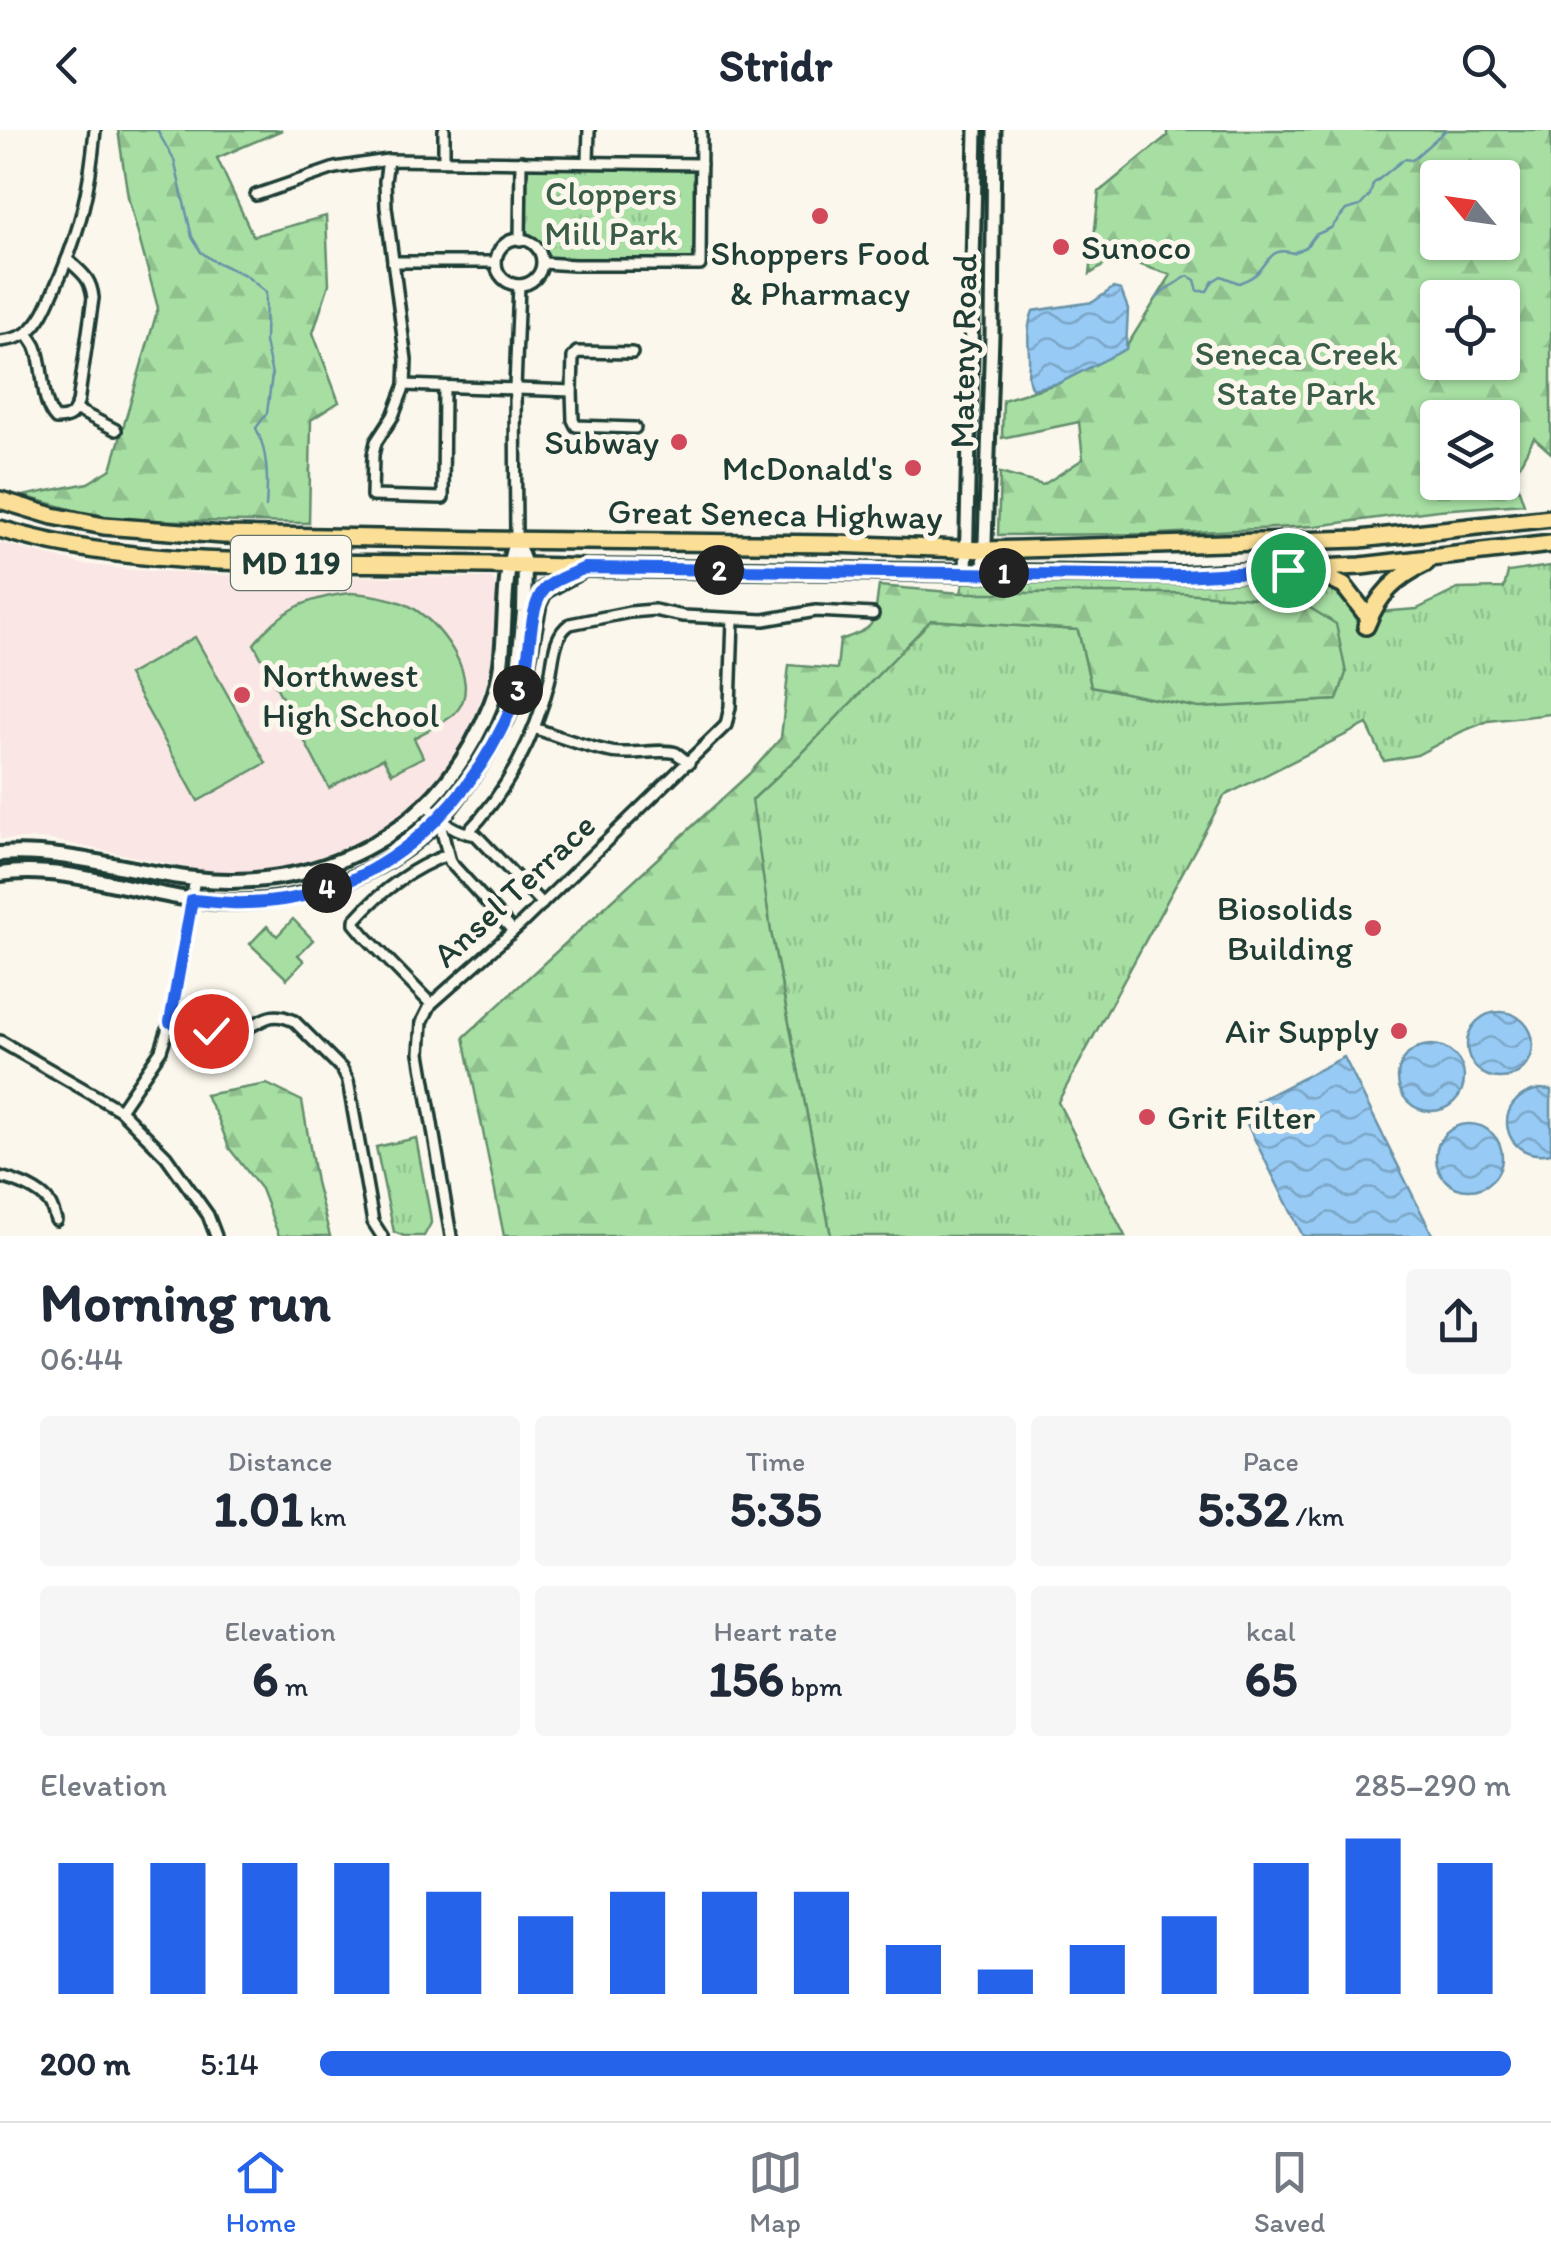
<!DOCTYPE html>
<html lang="en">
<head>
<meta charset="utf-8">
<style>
	:root { --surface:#fff; --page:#f6f6f7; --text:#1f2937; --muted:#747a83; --line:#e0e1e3; --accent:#2563eb }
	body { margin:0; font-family:Itim,sans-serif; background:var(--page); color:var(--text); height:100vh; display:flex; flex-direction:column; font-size:38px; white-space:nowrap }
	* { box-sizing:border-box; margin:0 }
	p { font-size:32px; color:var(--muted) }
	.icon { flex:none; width:55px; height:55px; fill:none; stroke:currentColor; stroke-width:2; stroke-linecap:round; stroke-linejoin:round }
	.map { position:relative; height:1106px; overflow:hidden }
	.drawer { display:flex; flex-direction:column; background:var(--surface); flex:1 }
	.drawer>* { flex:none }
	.needle { width:65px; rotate:299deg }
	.buttons { position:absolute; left:1420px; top:30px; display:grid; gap:20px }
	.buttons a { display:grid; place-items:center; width:100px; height:100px; border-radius:10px; background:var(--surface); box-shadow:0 2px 8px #0004; font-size:50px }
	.pin { position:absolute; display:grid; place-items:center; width:85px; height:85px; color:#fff; margin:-42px; border:5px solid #fff; border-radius:50%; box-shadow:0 2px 10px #0007 }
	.km { position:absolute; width:50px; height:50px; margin:-25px; border-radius:50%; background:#222; color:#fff; font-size:28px; line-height:50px; text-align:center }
	.round { display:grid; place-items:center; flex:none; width:105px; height:105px; border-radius:10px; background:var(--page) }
	.headline { display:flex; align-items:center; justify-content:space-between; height:170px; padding:0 40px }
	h1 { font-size:55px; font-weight:700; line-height:75px }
	.figures { display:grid; grid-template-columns:repeat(3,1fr); gap:15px; height:170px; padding:10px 40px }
	.figures div { display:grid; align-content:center; border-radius:10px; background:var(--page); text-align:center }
	.figures b { font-size:50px; font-weight:700 }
	.figures small { font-size:28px; font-weight:400 }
	.figures p { font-size:28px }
	.chart { height:280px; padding:20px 40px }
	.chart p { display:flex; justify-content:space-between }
	.chart svg { width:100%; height:180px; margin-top:10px; stroke:var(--accent); stroke-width:6 }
	ul { padding:0 40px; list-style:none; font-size:32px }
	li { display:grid; grid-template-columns:160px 120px 1fr; align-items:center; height:75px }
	li i { height:25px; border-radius:12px; background:var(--accent) }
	header { display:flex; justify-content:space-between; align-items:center; height:130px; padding:0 40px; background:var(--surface); font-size:45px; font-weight:700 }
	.tab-bar { display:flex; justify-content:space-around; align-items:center; height:140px; border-top:2px solid var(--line); background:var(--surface); font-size:28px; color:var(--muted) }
	.tab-bar a { display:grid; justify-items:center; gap:5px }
	.tab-bar .on { color:var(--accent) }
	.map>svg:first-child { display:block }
</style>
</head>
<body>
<header><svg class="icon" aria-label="back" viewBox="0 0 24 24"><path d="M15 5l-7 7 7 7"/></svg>Stridr<svg class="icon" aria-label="search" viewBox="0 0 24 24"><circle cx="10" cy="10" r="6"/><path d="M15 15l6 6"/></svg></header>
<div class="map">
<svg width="1551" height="1106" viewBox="0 0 1551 1106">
	<defs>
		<pattern id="grass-tufts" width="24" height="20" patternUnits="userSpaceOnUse" patternTransform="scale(2.5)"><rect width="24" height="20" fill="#a7dfa3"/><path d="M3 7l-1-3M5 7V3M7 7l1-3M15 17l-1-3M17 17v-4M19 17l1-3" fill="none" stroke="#8fc08d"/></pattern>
		<pattern id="forest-firs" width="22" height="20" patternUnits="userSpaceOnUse" patternTransform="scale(2.5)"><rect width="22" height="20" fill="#a7dfa3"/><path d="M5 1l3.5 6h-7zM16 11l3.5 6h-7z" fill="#8fc08d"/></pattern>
		<pattern id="water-waves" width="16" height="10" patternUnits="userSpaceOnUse" patternTransform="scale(2.5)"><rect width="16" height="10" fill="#97cbf5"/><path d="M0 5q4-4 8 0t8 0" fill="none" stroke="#7ba6c7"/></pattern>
	</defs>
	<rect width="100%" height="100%" fill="#fbf7ec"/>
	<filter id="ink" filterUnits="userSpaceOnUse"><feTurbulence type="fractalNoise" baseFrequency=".01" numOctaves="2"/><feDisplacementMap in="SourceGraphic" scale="20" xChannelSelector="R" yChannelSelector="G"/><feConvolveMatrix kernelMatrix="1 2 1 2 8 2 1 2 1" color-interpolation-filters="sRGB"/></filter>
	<g filter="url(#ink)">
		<path fill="#fae6e4" d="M 0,413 L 82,434 L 133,440 L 232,445 L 489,448 L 494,450 L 498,474 L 495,513 L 489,547 L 463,615 L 424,668 L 392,695 L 358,717 L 319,733 L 295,740 L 262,744 L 211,742 L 47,709 L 0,709 Z"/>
		<g fill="url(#grass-tufts)" stroke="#638e6c" stroke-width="2.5">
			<path d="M 521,31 L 701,34 L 700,135 L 543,133 L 520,110 Z"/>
			<path d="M 1551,436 L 1551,584 L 1488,591 L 1463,601 L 1417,625 L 1384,631 L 1367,594 L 1224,666 L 1058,972 L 1125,1106 L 831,1106 L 771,802 L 751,671 L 805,620 L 931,490 L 1078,500 L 1091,556 L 1199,578 L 1336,570 L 993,465 L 961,463 L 966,442 L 1306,439 L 1335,450 L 1365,483 L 1417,479 L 1458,459 L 1504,458 L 1508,442 Z"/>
			<path d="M 416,1008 L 430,1084 L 431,1093 L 424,1106 L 404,1106 L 394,1102 L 376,1017 Z"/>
		</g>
		<g fill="url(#forest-firs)" stroke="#638e6c" stroke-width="2.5" fill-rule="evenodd">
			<path d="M 118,0 L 282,0 L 217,28 L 253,106 L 326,86 L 329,154 L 313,203 L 339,272 L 311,290 L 309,393 L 128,390 L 81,382 L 23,366 L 88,353 L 111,339 L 158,178 L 128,67 Z"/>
			<path d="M 1167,0 L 1551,0 L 1551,323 L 1534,308 L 1514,345 L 1524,374 L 1438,380 L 1316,396 L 1157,404 L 998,405 L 1000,343 L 1043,355 L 1083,329 L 1079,292 L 1002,308 L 1003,270 L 1059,253 L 1125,219 L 1171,145 L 1117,127 L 1090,144 L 1099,62 L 1167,6 ZM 1438,48 L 1502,48 L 1502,112 L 1438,112 ZM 1438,168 L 1502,168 L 1502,232 L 1438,232 ZM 1438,288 L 1502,288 L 1502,352 L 1438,352 Z"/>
			<path d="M 879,456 L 961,463 L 1182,463 L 1299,471 L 1336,494 L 1346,543 L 1337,570 L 1199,578 L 1091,556 L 1078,500 L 931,490 L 805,620 L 752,670 L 771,802 L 831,1106 L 504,1106 L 464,907 L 749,644 L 781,608 L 789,535 L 837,539 L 840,510 C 879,497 873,495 879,456 Z"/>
			<path d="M 267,954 L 302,971 L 316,1052 L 330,1106 L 279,1106 L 261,1059 L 229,1018 L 218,988 L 205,965 Z"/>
		</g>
		<g fill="#a7dfa3" stroke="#638e6c" stroke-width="2.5">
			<path d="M 351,463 C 369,464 387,467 405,474 C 437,487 486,551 455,583 C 447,592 425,601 414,608 L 423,627 L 392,643 L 383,628 L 329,658 L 254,514 C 281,479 307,468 351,463 Z"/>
			<path d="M 195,507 L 266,633 L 198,671 L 128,545 Z"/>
			<path d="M 293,789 L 313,810 L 298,825 L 304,831 L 287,849 L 250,814 L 267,796 L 277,806 Z"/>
		</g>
		<g fill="url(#water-waves)" stroke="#6792a8" stroke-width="2.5">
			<path d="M 1113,158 L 1121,160 L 1128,179 L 1126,219 L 1059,253 L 1032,259 C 1025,246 1030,238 1029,224 C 1028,209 1027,196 1033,181 L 1093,172 Z"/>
			<circle cx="1500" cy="915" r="33"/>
			<circle cx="1431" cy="948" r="33"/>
			<path d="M 1344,927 L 1433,1106 L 1303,1106 L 1240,980 Z"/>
			<path d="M 1540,959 L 1551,960 L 1551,1023 C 1502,1034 1488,968 1540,959 Z"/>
			<circle cx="1469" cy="1027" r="33"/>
		</g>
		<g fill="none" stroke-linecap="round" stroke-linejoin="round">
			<g stroke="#6792a8" stroke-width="2.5">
				<path d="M 157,0 L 174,30 L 192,107 L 201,122 L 212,130 L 245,145 L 266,162 L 265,212 L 272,245 L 267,283 L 256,298 C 268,322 268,350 266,377"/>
				<path d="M 1156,169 L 1166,159 L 1188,146 L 1195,150 L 1198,161 L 1207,161 L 1213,151 L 1221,146 L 1239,153 C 1246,150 1250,149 1256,144 C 1270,132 1270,116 1293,123 L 1306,117 L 1315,105 L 1331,98 L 1346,80 L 1360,76 L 1370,65 L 1373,54 L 1404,29 L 1412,30 L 1446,0"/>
			</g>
			<defs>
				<g id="minor">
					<path d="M 388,30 L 385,51 L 386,77 L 406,230 L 405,255 L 393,286 L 376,312 L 373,325 L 372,366 L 443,368 L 444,257"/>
					<path d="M 444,30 L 444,0"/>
					<path d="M 588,31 L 589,0"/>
					<path d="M 256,65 L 335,38 L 388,30 L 701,34"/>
					<circle cx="519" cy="132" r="23"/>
					<path d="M 520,110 L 521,31"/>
					<path d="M 393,132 L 496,132"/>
					<path d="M 543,133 L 574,135 L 700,135 L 701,0"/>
					<path d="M 27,203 C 29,206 35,214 36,217 C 45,239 40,273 56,289 C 70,289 73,285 78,273 L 93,168 C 91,148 82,143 68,130"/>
					<path d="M 0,211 C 11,210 21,208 29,201 C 41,191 48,174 54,160 C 79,107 90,59 95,0"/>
					<path d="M 405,255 L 572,261 L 573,227 L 577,222 L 632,223"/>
					<path d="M 572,261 L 573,290 L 576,296 L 635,298"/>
					<path d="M 75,279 L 116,300"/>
					<path d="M 516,410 L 515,258 L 519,155"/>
					<path d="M 534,598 C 559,607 585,617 611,622 C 630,626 662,618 676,623 C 677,624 688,632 689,633"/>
					<path d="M 427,675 C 440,691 455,702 476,705 L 542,774"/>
					<path d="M 439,690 L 450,732 L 513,801"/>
					<path d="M 467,703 C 507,662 535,607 549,552 C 554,532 552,506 570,494 L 630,482 L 654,480 L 683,486 L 764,490 L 816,481 L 873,484"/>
					<path d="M 431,874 L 365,806 L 355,794 L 355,790 C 380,762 412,738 447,725"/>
					<path d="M 170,892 C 190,896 214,906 234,902 C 260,898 264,877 294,891 L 342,939 L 348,951 L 373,1092 L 382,1106"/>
					<path d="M 0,911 L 120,980 L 166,1026 L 208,1085 L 216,1106"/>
					<path d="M 120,980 L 161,920 L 170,892 L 195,749"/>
					<path d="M 0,1047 C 16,1051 41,1060 50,1074 C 53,1079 54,1085 56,1090"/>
					<path d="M 451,1106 L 420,923 L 422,892 L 431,874 L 520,795 L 726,595 L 730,577 L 733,489"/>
				</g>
				<g id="tertiary">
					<path d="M 966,442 L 976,0"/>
					<path d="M 984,443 L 992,205 L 994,0"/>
				</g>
				<g id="secondary">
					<path d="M 516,410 L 525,435 L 524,482 L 517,551"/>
					<path d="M 0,724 C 65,719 131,742 195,749 C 327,763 442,699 491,574 C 512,521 497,462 516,410"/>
					<path d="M 0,744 C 62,735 128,760 189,769 C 282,783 383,753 447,681 C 458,668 468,653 478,638 C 488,621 500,603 507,584"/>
				</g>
				<g id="primary">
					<path d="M 0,370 L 53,386 L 104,396 L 223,405 L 488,410 L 835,414 L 986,420 L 1360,409 L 1551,388"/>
					<path d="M 0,399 C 102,430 211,432 317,433 C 407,434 496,434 585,438 L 1182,445 L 1361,436 L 1551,414"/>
					<path d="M 1315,442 L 1344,456 L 1365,483"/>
					<path d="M 1366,496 C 1378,465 1396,447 1426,433"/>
					<path d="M 505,590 L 524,546 L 538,473 L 544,460 L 582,439"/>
				</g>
			</defs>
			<use href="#minor" stroke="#1f3d34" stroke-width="16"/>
			<use href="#tertiary" stroke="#1f3d34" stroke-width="19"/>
			<use href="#secondary" stroke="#1f3d34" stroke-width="20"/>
			<use href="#primary" stroke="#1f3d34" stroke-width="22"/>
			<use href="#minor" stroke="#fbf7ec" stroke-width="9"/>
			<use href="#tertiary" stroke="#fbf7ec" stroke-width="11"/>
			<use href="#secondary" stroke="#fbf7ec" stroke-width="12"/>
			<use href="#primary" stroke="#fbdf96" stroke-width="15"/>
		</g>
	</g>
	<g fill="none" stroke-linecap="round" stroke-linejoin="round" filter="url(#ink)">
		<defs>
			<path id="route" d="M 211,901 L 170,892 L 192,770 C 210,771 228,774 246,773 C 382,771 481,670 523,548 C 532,524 528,478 544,460 C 554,449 572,444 585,438 L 1182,446 L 1288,440"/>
		</defs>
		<use href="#route" stroke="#fff" stroke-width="20"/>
		<use href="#route" stroke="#2563eb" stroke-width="12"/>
	</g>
	<g fill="#d1495b" stroke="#fbf7ec" stroke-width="4">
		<circle cx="820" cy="86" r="10"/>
		<circle cx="1061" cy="117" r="10"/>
		<circle cx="679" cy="312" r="10"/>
		<circle cx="913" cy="338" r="10"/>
		<circle cx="242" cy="565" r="10"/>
		<circle cx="1373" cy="798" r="10"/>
		<circle cx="1399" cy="901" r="10"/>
		<circle cx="1147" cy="987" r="10"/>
	</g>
	<g text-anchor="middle" stroke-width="10" stroke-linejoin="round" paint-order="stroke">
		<rect fill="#fbf7ec" stroke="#61756b" stroke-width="2.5" x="231" y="406" width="120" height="54" rx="8"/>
		<g font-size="32" font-weight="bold" fill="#1f3d34">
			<text x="291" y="444">MD 119</text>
		</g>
		<g font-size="35" fill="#3a5d4a" stroke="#fbf7ec">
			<text x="611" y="75">Cloppers<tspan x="611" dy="40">Mill Park</tspan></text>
			<text x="1296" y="235">Seneca Creek<tspan x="1296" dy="40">State Park</tspan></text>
		</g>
		<g font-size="35" fill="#1f3d34" stroke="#fbf7ec" text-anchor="end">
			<text x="1081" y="129" text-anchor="start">Sunoco</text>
			<text x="820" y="135" text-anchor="middle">Shoppers Food<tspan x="820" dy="40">&amp; Pharmacy</tspan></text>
			<text x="659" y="324">Subway</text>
			<text x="893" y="350">McDonald's</text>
			<text x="262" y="557" text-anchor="start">Northwest<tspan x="262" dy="40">High School</tspan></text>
			<text x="1353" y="790">Biosolids<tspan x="1353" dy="40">Building</tspan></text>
			<text x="1379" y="913">Air Supply</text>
			<text x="1167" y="999" text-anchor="start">Grit Filter</text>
		</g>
		<g font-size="35" fill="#1f3d34" stroke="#fbf7ec">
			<text transform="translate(963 221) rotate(-89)" y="12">Mateny Road</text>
			<text transform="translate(775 384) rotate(1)" y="12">Great Seneca Highway</text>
			<text transform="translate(514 760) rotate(-43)" y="12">Ansel Terrace</text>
		</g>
	</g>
</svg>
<div class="buttons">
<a><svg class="needle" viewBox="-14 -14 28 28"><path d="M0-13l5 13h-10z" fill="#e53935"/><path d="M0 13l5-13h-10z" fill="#747a83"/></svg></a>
<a><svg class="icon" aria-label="locate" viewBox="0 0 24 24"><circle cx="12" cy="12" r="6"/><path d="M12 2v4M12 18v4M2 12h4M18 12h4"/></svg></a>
<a><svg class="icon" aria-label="layers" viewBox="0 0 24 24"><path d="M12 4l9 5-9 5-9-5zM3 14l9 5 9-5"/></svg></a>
</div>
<div class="pin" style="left:1288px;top:440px;background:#1e9e55"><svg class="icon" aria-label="arrive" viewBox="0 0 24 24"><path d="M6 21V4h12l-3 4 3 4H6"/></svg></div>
<div class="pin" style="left:211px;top:901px;background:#d93025"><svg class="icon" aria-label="check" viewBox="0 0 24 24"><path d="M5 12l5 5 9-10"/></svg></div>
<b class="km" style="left:1004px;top:443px">1</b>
<b class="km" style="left:719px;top:440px">2</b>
<b class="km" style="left:518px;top:560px">3</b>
<b class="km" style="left:327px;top:758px">4</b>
</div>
<section class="drawer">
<div class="headline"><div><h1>Morning run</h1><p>06:44</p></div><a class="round"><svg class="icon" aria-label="share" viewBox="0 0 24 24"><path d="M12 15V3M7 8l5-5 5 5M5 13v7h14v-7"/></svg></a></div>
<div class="figures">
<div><p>Distance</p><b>1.01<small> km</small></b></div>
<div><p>Time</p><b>5:35</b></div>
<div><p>Pace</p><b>5:32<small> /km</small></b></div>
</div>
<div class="figures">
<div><p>Elevation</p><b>6<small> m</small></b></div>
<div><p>Heart rate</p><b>156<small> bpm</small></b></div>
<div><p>kcal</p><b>65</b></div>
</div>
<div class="chart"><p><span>Elevation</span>285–290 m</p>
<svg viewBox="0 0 160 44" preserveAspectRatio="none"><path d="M5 44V12M15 44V12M25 44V12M35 44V12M45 44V19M55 44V25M65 44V19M75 44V19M85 44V19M95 44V32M105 44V38M115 44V32M125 44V25M135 44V12M145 44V6M155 44V12"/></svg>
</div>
<ul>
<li><b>200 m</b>5:14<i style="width:100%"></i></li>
</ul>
</section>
<nav class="tab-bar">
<a class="on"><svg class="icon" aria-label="home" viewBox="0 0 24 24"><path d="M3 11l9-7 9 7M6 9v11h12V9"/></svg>Home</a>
<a><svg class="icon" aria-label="map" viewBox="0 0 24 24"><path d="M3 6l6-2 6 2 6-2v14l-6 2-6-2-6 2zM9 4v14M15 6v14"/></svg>Map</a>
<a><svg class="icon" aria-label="saved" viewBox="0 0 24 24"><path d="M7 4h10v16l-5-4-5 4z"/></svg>Saved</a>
</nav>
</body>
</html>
